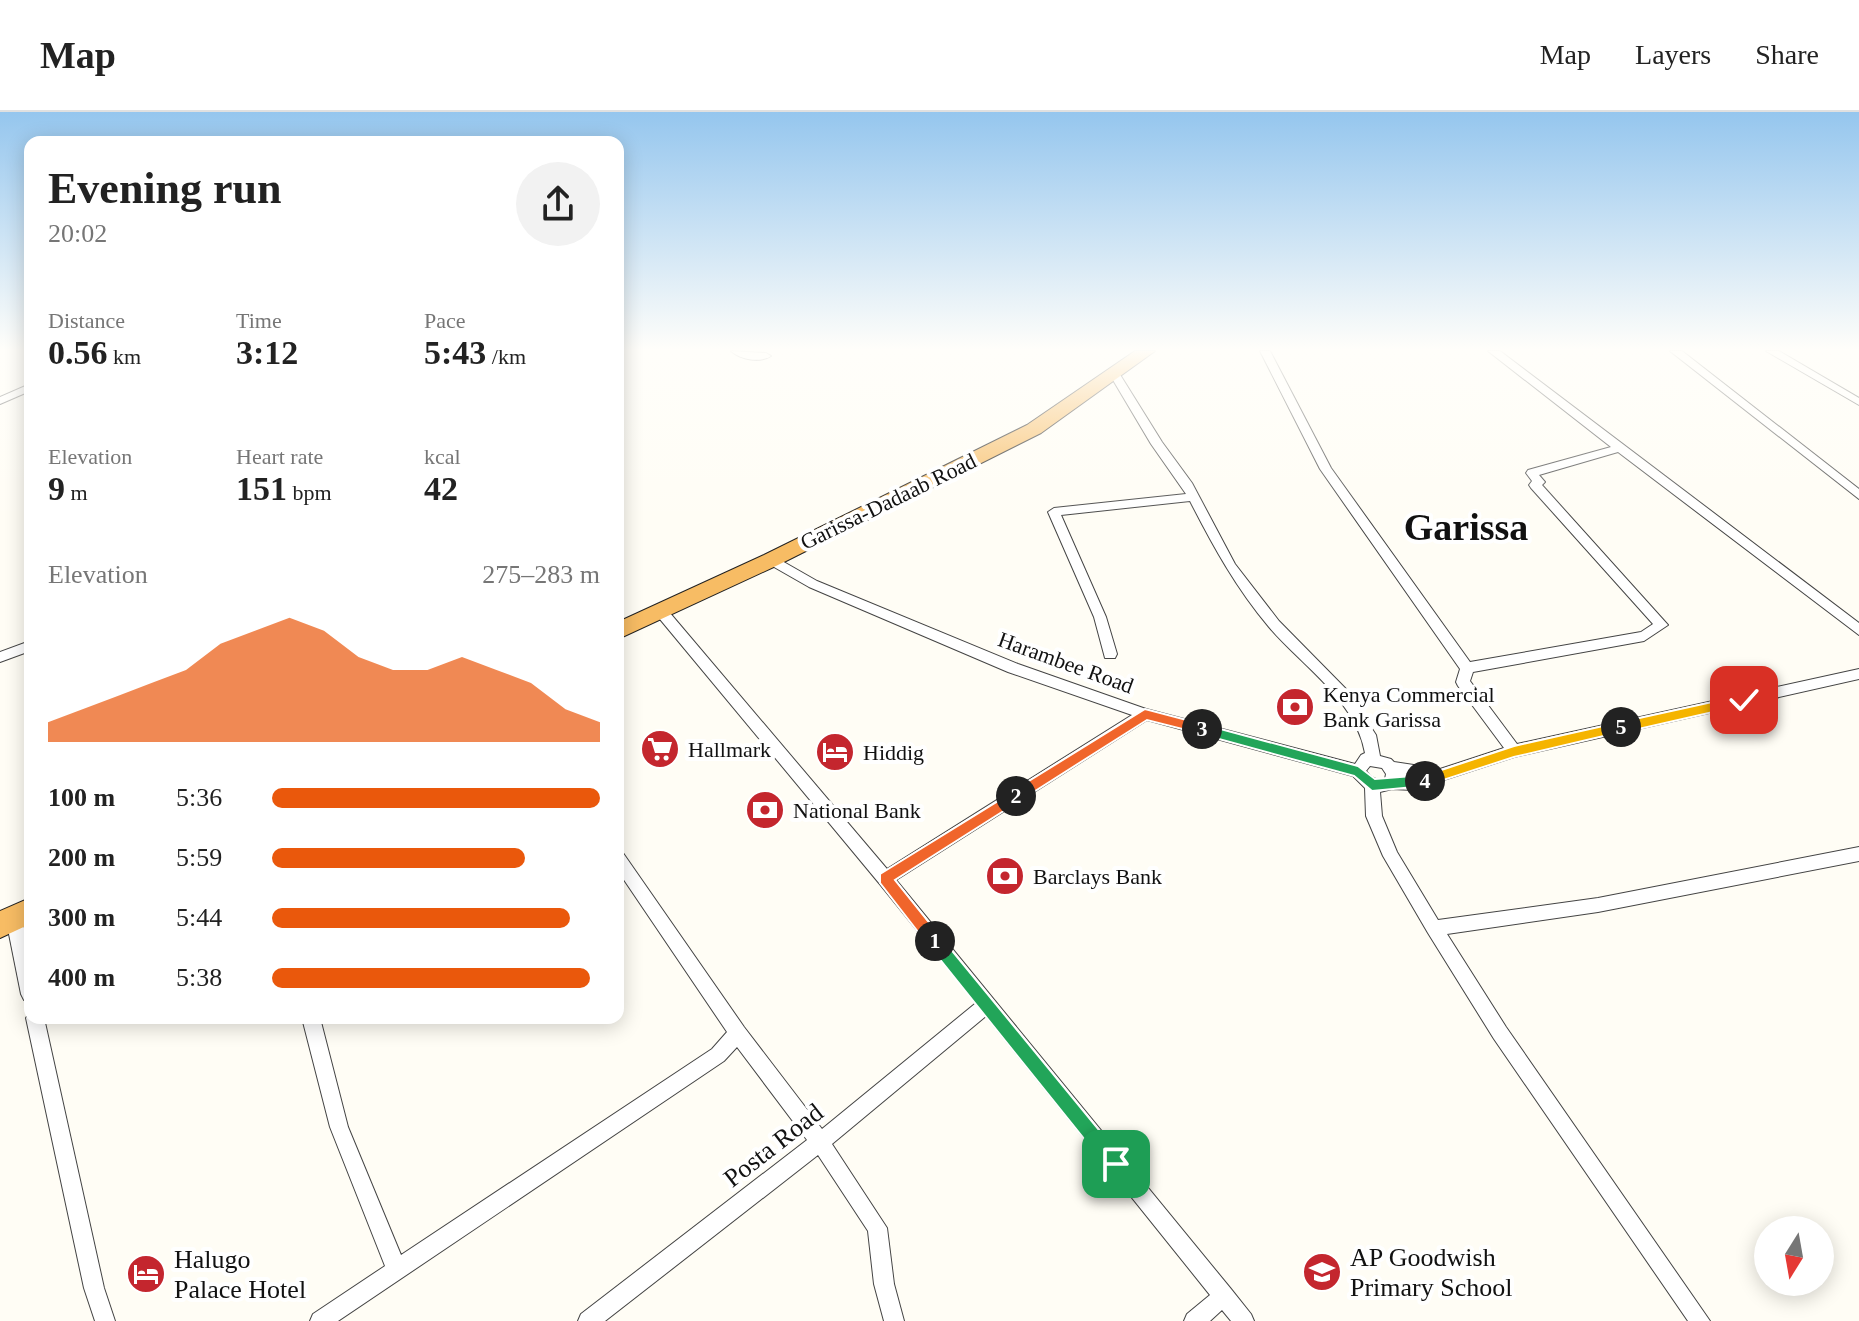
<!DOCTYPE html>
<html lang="en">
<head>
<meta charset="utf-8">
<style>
	:root { --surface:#fff; --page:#f2f2f2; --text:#222; --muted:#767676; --line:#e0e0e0; --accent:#ea580c }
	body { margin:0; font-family:Georgia,serif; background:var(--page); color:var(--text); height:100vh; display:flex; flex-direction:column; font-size:30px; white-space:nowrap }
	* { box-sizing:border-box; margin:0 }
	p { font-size:26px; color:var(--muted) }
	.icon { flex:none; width:44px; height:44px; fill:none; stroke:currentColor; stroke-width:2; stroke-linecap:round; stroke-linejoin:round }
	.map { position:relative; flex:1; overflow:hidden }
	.side { position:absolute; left:24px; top:24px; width:600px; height:888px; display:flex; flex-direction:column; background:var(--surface); border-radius:16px; box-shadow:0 4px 20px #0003 }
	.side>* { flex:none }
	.needle { width:52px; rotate:191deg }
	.tools { position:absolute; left:1754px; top:1104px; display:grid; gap:16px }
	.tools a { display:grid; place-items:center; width:80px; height:80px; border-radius:50%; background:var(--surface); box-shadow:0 4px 20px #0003; font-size:40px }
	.pin { position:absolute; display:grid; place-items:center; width:68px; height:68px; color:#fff; margin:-34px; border-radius:16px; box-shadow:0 4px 12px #0006 }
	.km { position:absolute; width:40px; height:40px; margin:-20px; border-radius:50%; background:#222; color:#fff; font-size:22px; line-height:40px; text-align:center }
	.round { display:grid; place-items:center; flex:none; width:84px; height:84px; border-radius:42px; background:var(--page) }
	.headline { display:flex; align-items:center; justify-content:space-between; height:136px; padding:0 24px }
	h1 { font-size:44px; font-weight:700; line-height:60px }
	.metrics { display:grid; grid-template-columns:repeat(3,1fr); gap:12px; height:136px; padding:8px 24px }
	.metrics div { display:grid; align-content:center }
	.metrics b { font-size:34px; font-weight:700 }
	.metrics small { font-size:22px; font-weight:400 }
	.metrics p { font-size:22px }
	.chart { height:224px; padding:16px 24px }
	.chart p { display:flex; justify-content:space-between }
	.chart svg { width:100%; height:144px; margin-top:8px; fill:var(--accent); opacity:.7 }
	ul { padding:0 24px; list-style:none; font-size:26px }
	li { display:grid; grid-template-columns:128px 96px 1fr; align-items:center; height:60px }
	li i { height:20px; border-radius:10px; background:var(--accent) }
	header { display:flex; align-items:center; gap:48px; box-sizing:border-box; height:112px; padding:0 40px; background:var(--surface); border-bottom:2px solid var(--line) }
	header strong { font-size:38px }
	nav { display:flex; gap:44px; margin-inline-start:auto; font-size:28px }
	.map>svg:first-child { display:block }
</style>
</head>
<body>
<header>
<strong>Map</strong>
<nav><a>Map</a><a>Layers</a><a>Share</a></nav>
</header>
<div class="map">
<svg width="1859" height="1209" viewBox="0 0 1859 1209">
	<rect width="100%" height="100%" fill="#fffdf5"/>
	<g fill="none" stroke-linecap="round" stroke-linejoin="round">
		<defs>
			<g id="minor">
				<path d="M 731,239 L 766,241 L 771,244 C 760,251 741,248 731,239 Z"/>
				<path d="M 1260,239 L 1270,239 L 1331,356 L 1470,550 L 1641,520 L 1653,512 L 1531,376 L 1529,373 L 1532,369 L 1526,361 L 1528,358 L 1611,335 L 1488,239 L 1500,239 L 1859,511 L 1859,523 L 1618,340 L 1539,363 L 1545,370 L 1542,373 L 1668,513 L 1644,529 L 1473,560 L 1470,569 L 1517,632 L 1859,557 L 1859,567 L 1514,645 L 1413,678 L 1392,677 L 1380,680 L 1382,704 L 1397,740 L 1438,808 L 1598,786 L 1859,735 L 1859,749 L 1598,800 L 1447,822 L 1506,915 L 1710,1209 L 1688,1209 L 1494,927 L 1428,821 L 1383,744 L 1366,704 L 1365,676 L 1353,664 L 1147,608 L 896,768 L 1231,1177 L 1251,1202 L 1254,1209 L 1231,1209 L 1222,1198 L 1210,1209 L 1184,1209 L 1187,1202 L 1210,1183 L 986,904 L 832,1032 L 887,1116 L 894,1172 L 904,1209 L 884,1209 L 874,1172 L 868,1119 L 818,1043 L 605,1209 L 578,1209 L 581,1202 L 807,1028 L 737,935 L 724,949 L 338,1209 L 310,1209 L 313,1202 L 385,1154 L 330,1015 L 302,906 L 320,906 L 348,1015 L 401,1143 L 712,937 L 727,920 L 618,759 L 618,739 L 623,741 L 744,915 L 822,1017 L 976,891 L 879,771 L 654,500 L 653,497 L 654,494 L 664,494 L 887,757 L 1132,603 L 1008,560 L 809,475 L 767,451 L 765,448 L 767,445 L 775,445 L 817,469 L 1018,552 L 1146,597 L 1355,652 L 1361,643 L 1365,641 C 1356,588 1302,554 1269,515 C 1236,476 1213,434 1190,389 L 1061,403 L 1106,505 L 1117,542 L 1115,546 L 1105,546 L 1094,505 L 1048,400 L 1054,396 L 1186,382 L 1151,332 L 1110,263 L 1111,261 L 1119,261 L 1162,330 L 1192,371 L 1235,452 L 1279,509 L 1347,578 L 1376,623 L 1380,644 L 1391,647 L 1394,650 L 1440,657 L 1504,636 L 1458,574 L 1456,570 L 1460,557 L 1320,357 ZM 1370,654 L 1382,656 L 1386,662 L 1385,667 C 1376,669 1371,666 1366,659 Z"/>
				<path d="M 1670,239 L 1682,239 L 1859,377 L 1859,387 Z"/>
				<path d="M 1766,239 L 1779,239 L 1859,286 L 1859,293 Z"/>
				<path d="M 30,272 L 30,279 L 0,292 L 0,285 Z"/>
				<path d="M 30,529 L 30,539 L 0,550 L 0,540 Z"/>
				<path d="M 14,800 L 20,802 L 22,807 L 30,843 L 30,890 L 24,888 L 21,882 L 6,807 L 8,802 Z"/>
				<path d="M 30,900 L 30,906 L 44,906 L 104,1176 L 115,1209 L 95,1209 L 84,1176 L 26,906 Z"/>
			</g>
			<g id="trunk">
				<path d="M 1135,239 L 1155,239 L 1041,321 L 778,453 L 618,527 L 618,510 L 764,443 L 1027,313 Z"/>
				<path d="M 30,786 L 30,812 L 0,826 L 0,799 Z"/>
			</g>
		</defs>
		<use href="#minor" stroke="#444" stroke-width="2"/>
		<use href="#trunk" stroke="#222" stroke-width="2"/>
		<use href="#minor" fill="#fff" fill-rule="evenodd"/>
		<use href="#trunk" fill="#f7bc64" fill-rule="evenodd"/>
	</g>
	<linearGradient id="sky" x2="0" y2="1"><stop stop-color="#95c6ee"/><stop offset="0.58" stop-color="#fffefa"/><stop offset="1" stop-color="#fffefa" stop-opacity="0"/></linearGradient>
	<rect width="1859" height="409" fill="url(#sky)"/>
	<path fill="#22a559" stroke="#fff" stroke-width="2" d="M 935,822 L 940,824 L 1122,1046 L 1122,1058 L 1109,1058 L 929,834 L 929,824 Z"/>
	<path fill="#f0652b" stroke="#fff" stroke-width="2" d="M 1016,678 L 1021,680 L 1021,688 L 895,768 L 940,824 L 940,834 L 929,834 L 880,771 L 880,762 Z"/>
	<path fill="#f0652b" stroke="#fff" stroke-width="2" d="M 1145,597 L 1202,612 L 1208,617 L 1202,622 L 1147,608 L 1021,688 L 1011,688 L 1011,680 Z"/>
	<path fill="#22a559" stroke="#fff" stroke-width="2" d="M 1202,612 L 1358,654 L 1375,667 L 1425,663 L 1432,669 L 1425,674 L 1372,679 L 1354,664 L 1197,621 L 1197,613 Z"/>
	<path fill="#f5b400" stroke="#fff" stroke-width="2" d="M 1621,610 L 1627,615 L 1625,619 L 1514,645 L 1425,674 L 1418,669 L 1420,665 L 1514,634 Z"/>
	<path fill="#f5b400" stroke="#fff" stroke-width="2" d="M 1744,583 L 1750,588 L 1744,593 L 1621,621 L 1614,615 L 1621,610 Z"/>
	<defs>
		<symbol id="bank-disc" viewBox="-11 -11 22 22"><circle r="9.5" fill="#c4262e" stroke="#fff"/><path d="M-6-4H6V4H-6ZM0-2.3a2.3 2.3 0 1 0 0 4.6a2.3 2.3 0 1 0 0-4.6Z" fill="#fff"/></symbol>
		<symbol id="supermarket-disc" viewBox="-11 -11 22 22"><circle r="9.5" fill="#c4262e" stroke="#fff"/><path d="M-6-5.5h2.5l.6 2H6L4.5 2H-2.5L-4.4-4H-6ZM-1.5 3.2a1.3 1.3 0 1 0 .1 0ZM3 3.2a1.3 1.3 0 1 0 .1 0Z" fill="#fff"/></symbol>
		<symbol id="hotel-disc" viewBox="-11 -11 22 22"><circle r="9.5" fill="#c4262e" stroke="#fff"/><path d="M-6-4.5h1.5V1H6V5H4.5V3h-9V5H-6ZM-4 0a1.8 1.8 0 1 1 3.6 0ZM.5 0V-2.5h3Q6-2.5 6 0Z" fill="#fff"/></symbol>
		<symbol id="school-disc" viewBox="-11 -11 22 22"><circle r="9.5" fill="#c4262e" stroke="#fff"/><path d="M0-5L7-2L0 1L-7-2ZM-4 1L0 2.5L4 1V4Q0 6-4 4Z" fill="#fff"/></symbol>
	</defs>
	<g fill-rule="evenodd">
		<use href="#bank-disc" x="1273" y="573" width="44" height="44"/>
		<use href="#supermarket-disc" x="638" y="615" width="44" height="44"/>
		<use href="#hotel-disc" x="813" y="618" width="44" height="44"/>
		<use href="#bank-disc" x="743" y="676" width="44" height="44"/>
		<use href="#bank-disc" x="983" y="742" width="44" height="44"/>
		<use href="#school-disc" x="1300" y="1138" width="44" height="44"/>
		<use href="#hotel-disc" x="124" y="1140" width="44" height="44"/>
	</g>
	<g text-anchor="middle" stroke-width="8" stroke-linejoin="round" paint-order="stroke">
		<g font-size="22" fill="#111" stroke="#fff">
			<text transform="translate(888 389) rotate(-26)" y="8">Garissa-Dadaab Road</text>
			<text transform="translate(1066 550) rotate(20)" y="8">Harambee Road</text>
		</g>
		<g font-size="22" fill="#111" stroke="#fff" text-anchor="start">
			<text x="1323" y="590">Kenya Commercial<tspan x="1323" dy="25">Bank Garissa</tspan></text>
			<text x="688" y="645">Hallmark</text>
			<text x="863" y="648">Hiddig</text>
			<text x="793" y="706">National Bank</text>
			<text x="1033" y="772">Barclays Bank</text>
		</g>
		<g font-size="26" fill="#111" stroke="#fff">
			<text transform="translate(773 1033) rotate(-38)" y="9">Posta Road</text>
		</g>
		<g font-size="26" fill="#111" stroke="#fff" text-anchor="start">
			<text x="1350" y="1154">AP Goodwish<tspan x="1350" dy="30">Primary School</tspan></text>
			<text x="174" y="1156">Halugo<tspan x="174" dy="30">Palace Hotel</tspan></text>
		</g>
		<g font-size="38" font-weight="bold" fill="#111" stroke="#fff">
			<text x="1466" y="428">Garissa</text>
		</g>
	</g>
</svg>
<div class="tools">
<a><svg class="needle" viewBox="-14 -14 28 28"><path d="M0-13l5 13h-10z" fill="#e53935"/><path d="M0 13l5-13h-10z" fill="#767676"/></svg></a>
</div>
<div class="pin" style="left:1116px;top:1052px;background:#1e9e55"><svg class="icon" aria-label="arrive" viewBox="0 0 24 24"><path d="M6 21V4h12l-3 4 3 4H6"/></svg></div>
<div class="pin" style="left:1744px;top:588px;background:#d93025"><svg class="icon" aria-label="check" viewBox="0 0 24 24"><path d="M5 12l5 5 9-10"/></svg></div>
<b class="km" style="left:935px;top:829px">1</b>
<b class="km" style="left:1016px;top:684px">2</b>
<b class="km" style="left:1202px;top:617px">3</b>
<b class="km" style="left:1425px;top:669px">4</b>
<b class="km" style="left:1621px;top:615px">5</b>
<section class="side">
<div class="headline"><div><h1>Evening run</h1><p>20:02</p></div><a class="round"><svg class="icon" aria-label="share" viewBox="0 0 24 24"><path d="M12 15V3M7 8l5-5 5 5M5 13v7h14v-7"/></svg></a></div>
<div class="metrics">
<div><p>Distance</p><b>0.56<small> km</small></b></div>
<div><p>Time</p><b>3:12</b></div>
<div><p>Pace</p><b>5:43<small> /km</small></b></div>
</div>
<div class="metrics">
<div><p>Elevation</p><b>9<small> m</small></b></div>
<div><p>Heart rate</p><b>151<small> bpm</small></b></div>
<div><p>kcal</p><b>42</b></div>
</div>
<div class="chart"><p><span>Elevation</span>275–283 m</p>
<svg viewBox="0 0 160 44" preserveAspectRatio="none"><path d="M0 44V38L10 34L20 30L30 26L40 22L50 14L60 10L70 6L80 10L90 18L100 22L110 22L120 18L130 22L140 26L150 34L160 38V44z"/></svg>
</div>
<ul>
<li><b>100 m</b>5:36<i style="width:100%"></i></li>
<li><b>200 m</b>5:59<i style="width:77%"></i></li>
<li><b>300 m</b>5:44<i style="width:91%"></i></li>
<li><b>400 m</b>5:38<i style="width:97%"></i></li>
</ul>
</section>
</div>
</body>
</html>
